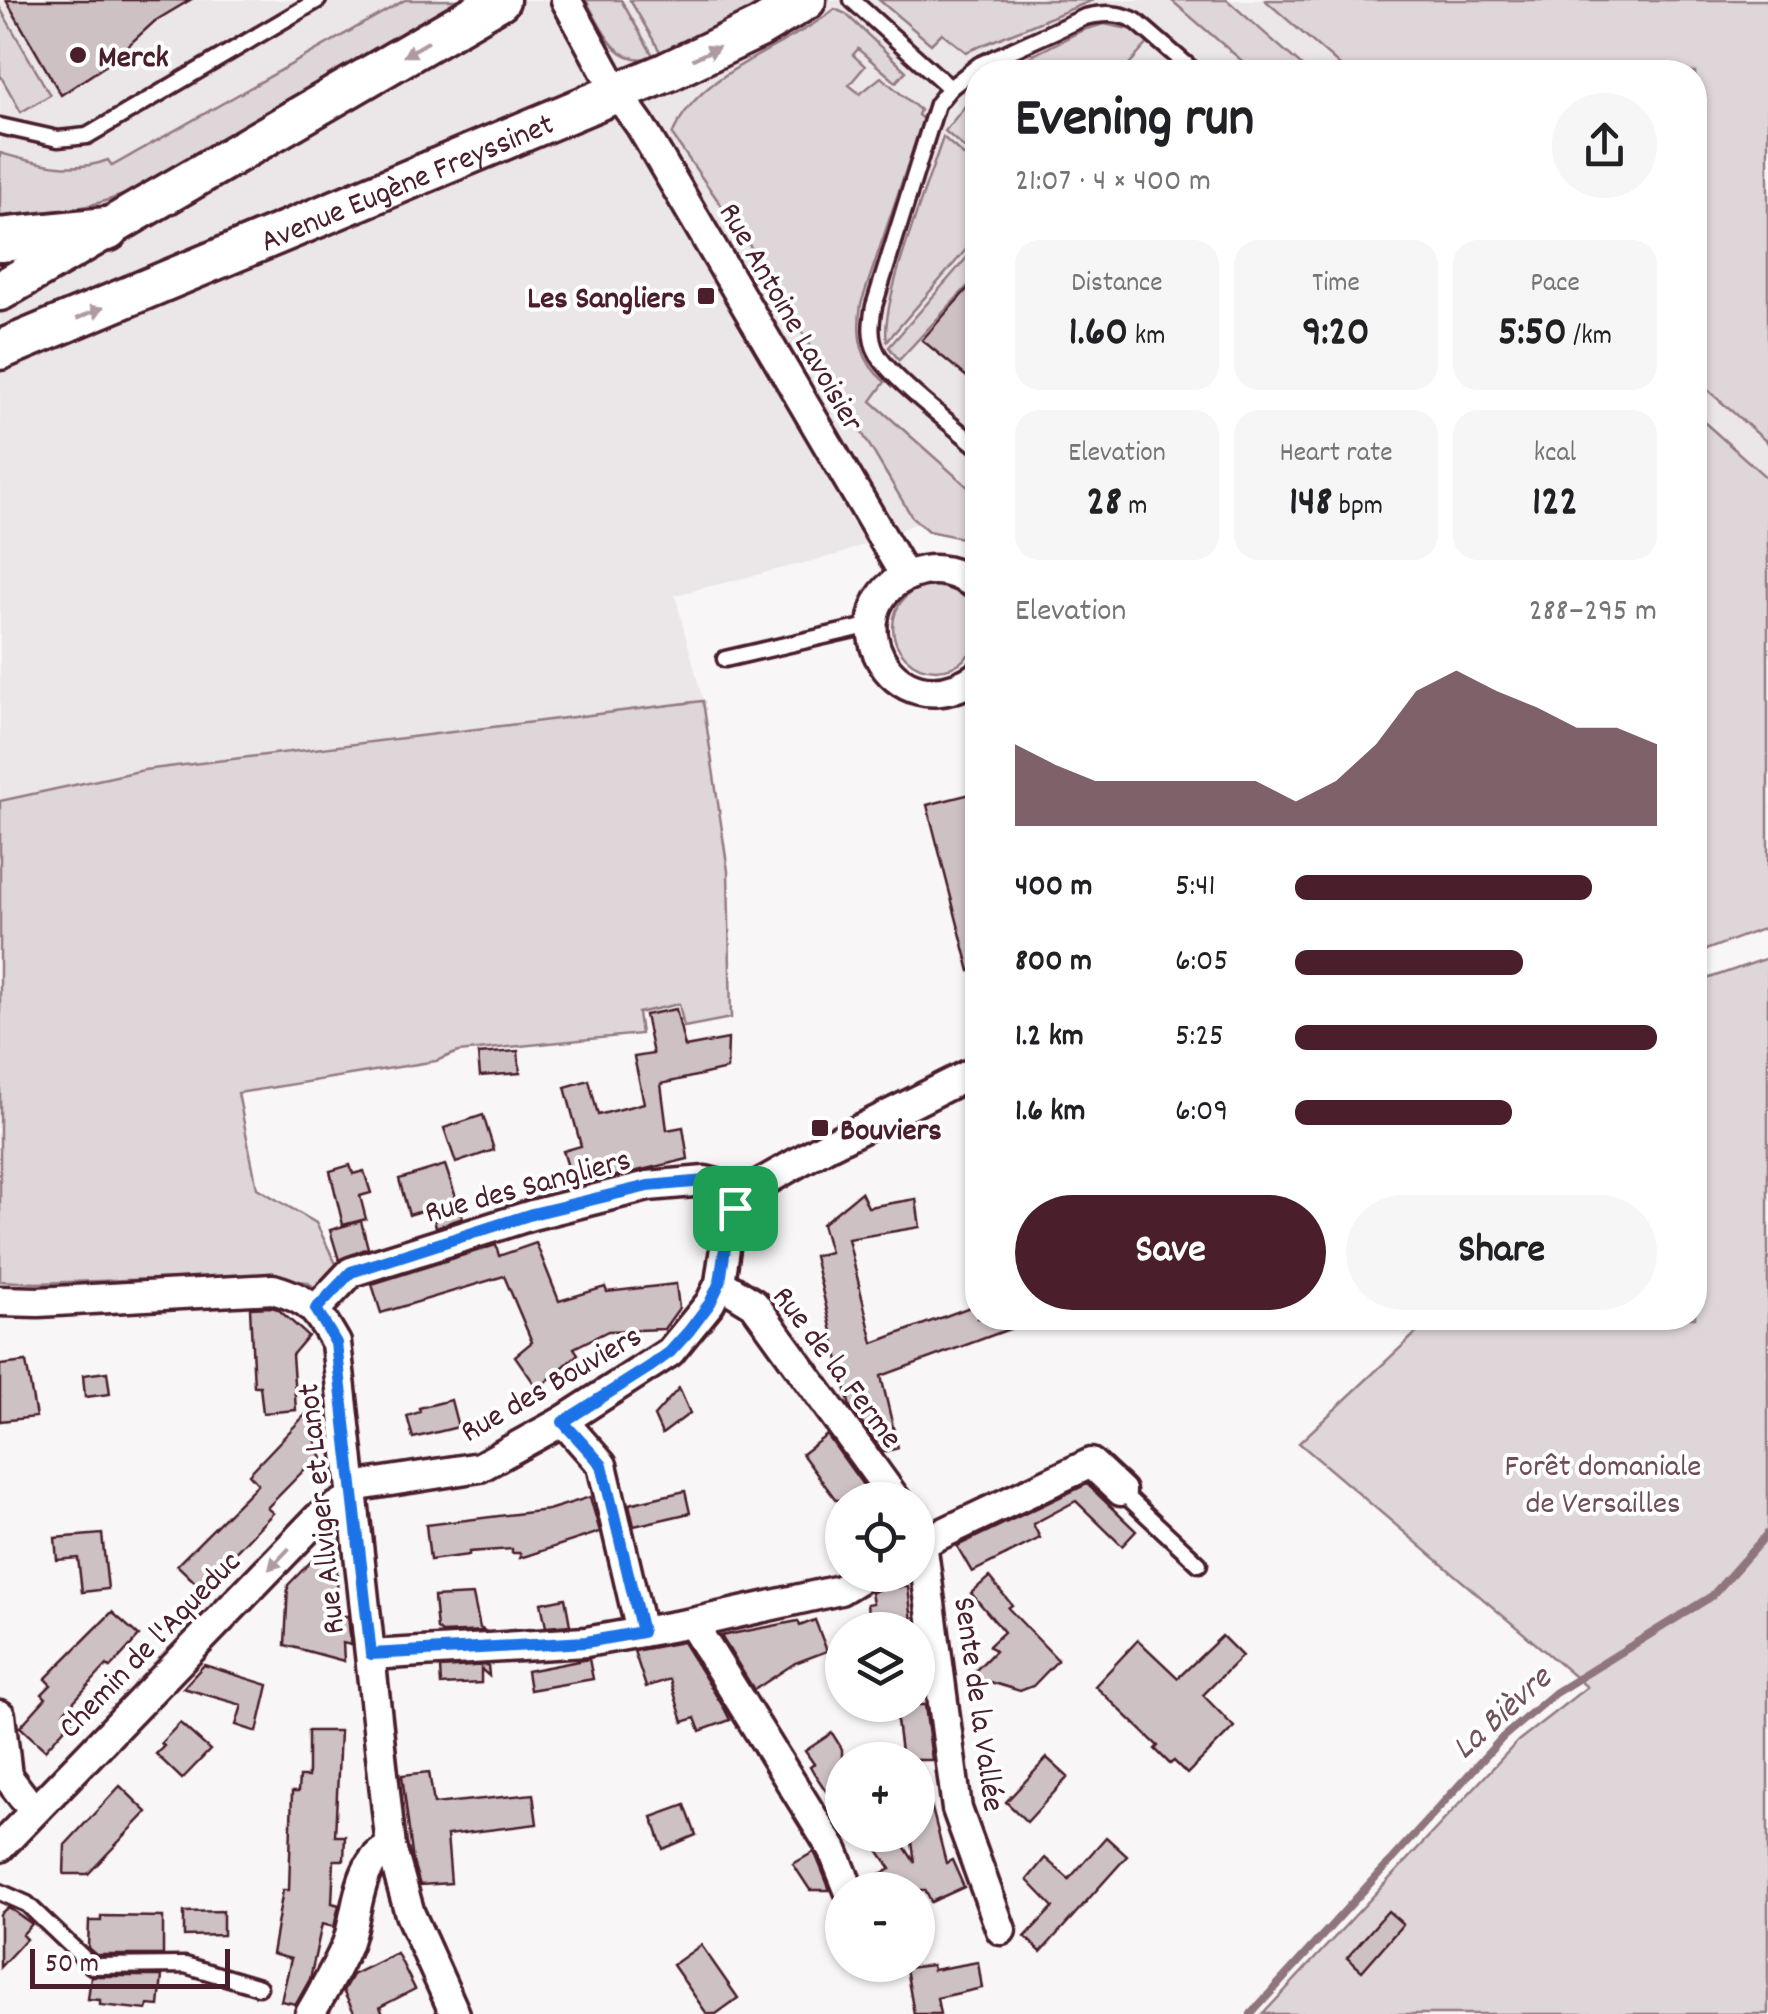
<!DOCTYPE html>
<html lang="en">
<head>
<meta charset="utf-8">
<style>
	:root { --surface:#fff; --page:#f6f6f6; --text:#202124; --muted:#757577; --accent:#4a1f2b }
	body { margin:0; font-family:Dekko,sans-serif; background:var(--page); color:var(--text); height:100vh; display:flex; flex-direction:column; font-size:38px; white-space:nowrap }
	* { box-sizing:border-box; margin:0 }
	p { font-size:32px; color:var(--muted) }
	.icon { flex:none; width:55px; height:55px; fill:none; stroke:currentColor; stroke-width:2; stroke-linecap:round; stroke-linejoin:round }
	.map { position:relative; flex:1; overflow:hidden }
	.sheet { position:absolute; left:965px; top:60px; width:742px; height:1270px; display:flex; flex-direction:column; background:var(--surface); border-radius:40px; box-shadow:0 2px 8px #0004 }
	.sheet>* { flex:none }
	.buttons { position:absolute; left:825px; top:1482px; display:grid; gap:20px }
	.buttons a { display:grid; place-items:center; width:110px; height:110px; border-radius:50%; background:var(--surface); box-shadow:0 2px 8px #0004; font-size:50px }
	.scale { position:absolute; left:30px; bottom:25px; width:200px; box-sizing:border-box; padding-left:10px; border:5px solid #4a1f2b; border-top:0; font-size:28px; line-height:35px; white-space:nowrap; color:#4a1f2b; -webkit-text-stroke:8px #fff; paint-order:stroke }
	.pin { position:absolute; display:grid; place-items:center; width:85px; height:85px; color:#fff; margin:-42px; border-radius:20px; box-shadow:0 5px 15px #0006 }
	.round { display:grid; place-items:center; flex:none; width:105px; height:105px; border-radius:52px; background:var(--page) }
	.overview { display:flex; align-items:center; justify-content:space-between; height:170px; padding:0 50px }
	h1 { font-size:55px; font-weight:800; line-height:75px }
	.figures { display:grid; grid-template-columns:repeat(3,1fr); gap:15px; height:170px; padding:10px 50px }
	.figures div { display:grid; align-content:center; border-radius:25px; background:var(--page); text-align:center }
	.figures b { font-size:42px; font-weight:800 }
	.figures small { font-size:28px; font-weight:400 }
	.figures p { font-size:28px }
	.chart { height:280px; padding:20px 50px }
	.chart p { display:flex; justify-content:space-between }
	.chart svg { width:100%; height:180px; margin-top:10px; fill:var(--accent); opacity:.7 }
	.cta { display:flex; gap:20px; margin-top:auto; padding:20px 50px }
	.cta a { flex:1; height:115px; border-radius:60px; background:var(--accent); color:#fff; font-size:40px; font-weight:800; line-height:115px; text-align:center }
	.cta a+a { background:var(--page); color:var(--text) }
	ul { padding:0 50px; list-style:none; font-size:32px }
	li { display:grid; grid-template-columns:160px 120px 1fr; align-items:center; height:75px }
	li i { height:25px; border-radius:12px; background:var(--accent) }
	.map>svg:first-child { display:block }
</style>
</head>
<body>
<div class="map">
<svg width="1768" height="2014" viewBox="0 0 1768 2014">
	<rect width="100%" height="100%" fill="#f8f6f7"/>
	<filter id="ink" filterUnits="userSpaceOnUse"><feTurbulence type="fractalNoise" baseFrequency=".01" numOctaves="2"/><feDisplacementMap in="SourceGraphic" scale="20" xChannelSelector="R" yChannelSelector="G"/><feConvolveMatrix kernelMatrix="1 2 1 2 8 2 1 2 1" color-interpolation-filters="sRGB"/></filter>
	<g filter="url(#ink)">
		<path fill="#ebe6e8" d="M 0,0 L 1768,0 L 1768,483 L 1695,442 L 1695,72 L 978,72 L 977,530 L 922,521 L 840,554 L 675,595 L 703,701 L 144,770 L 0,801 Z"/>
		<g fill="#ded6d9" stroke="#947a82" stroke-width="2.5">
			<path d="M 405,0 L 457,0 L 128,193 C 86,210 42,213 0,227 L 0,153 C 36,163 72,174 108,160 L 112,166 Z"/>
			<path d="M 586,0 L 621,0 L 654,57 C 615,68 601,27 586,0 Z"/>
			<path d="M 630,0 L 782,0 L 662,55 Z"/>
			<path d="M 879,0 L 1093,0 L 966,52 L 942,33 L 931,44 Z"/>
			<path d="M 1171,0 L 1227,0 L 1309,72 L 1255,72 Z"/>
			<path d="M 1265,0 L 1768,0 L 1768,443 L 1695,379 L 1695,72 L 1347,72 Z"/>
			<path d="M 0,8 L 50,95 L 21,112 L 0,75 Z"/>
			<path d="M 835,9 L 846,14 L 906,71 L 896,82 L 858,49 L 853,55 L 865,66 L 849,85 L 860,94 L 881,77 L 920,110 L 918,115 L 923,119 L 861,304 C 856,336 860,361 885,382 L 871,401 L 977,495 L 977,541 L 928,531 L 912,517 L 759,259 L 672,135 C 700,69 782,51 835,9 Z"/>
			<path d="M 1104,24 L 1134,30 L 1148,43 L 1122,72 L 1000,72 L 1083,30 Z"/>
			<path d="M 977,91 L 977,159 L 945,131 Z"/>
			<path d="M 943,137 L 977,167 L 977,237 L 887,341 C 879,305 930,178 943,137 Z"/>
			<path d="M 977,246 L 977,276 L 899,360 L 889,347 Z"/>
			<path d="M 1695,414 L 1768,479 L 1768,927 L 1695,954 Z"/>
			<circle cx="936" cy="627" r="43"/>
			<path d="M 703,701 L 728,871 L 731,1018 L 684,1027 L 679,1004 L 638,1013 L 641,1034 L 458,1052 L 436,1061 L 238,1093 L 257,1188 L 316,1223 L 339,1270 L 319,1291 L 307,1282 L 247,1276 L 37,1283 L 0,1281 L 0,801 L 144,770 Z"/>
			<path d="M 1768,958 L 1768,2014 L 1263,2014 L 1518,1741 L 1587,1687 L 1299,1443 L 1432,1318 L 1695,1318 L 1695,983 Z"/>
		</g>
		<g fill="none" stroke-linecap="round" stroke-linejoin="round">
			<path stroke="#8f747b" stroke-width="8" d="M 1251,2014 L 1503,1737 L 1555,1693 L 1712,1596 L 1768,1533"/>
		</g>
		<g fill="#cdc1c4" stroke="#4a1f2b" stroke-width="2.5">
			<path d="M 6,0 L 190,0 L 155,21 L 108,64 L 61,95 Z"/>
			<path d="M 978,277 L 978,386 L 922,340 Z"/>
			<path d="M 978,792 L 978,970 L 970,971 L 927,805 Z"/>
			<path d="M 676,1009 L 685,1047 L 728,1039 L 727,1069 L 661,1084 L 667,1130 L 683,1127 L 688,1159 L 574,1186 L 563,1151 L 581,1146 L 565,1087 L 589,1080 L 598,1115 L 644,1103 L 634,1057 L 653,1054 L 645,1015 Z"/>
			<path d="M 518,1051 L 520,1073 L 480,1076 L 478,1054 Z"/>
			<path d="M 483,1115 L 494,1150 L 456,1163 L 444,1128 Z"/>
			<path d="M 350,1165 L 353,1174 L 364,1171 L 371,1193 L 360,1196 L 366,1219 L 343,1225 L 330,1171 Z"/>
			<path d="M 445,1165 L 463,1218 L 436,1227 L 431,1208 L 409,1215 L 399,1179 Z"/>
			<path d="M 861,1192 L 868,1207 L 916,1199 L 920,1227 L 848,1239 L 873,1343 L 978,1304 L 978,1318 L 1034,1320 L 881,1376 L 898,1448 L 883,1452 L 850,1407 L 814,1256 L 830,1252 L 822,1224 Z"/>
			<path d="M 361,1221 L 368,1248 L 339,1260 L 330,1230 Z"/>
			<path d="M 536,1243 L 559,1301 L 605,1287 L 607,1292 L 676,1284 L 679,1308 L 664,1329 L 608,1331 L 574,1348 L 578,1354 L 538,1389 L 515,1356 L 532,1342 L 504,1276 L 381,1313 L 372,1284 L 496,1245 L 499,1256 Z"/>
			<path d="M 271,1307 L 278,1309 L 308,1336 L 292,1355 L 296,1410 L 263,1413 L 260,1386 L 254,1386 L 250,1308 Z"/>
			<path d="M 26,1362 L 36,1417 L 0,1421 L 0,1365 Z"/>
			<path d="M 107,1372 L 110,1394 L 85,1397 L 83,1375 Z"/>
			<path d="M 679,1388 L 690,1413 L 662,1434 L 654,1416 Z"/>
			<path d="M 451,1400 L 458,1427 L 413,1438 L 407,1416 L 420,1412 L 419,1408 Z"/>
			<path d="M 306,1414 L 323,1461 L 306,1468 L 267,1508 L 273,1513 L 201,1588 L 177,1565 L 258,1484 L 249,1474 Z"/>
			<path d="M 827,1435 L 868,1492 L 857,1500 L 836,1500 L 802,1454 Z"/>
			<path d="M 1087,1484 L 1136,1531 L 1122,1546 L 1076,1501 L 1033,1524 L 1040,1538 L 972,1572 L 957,1546 Z"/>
			<path d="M 685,1491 L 690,1513 L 634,1526 L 629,1504 Z"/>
			<path d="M 590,1497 L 600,1532 L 520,1558 L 520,1553 L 512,1553 L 512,1549 L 469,1552 L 469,1555 L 430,1560 L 426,1525 L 548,1510 Z"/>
			<path d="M 102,1534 L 108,1589 L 82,1592 L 78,1558 L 57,1560 L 55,1538 Z"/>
			<path d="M 336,1536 L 338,1616 L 348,1616 L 351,1645 L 343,1643 L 344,1661 L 285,1645 L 288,1585 Z"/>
			<path d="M 989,1577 L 1012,1605 L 1008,1608 L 1058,1660 L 1033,1686 L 1020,1691 L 970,1676 L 995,1651 L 989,1646 L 1004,1632 L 971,1593 Z"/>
			<path d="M 894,1582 L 895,1587 L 908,1587 L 913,1630 L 870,1630 L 867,1604 L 873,1603 L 871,1593 Z"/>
			<path d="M 473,1595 L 480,1628 L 485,1631 L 442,1633 L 437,1629 L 434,1597 Z"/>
			<path d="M 565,1598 L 570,1625 L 546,1627 L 541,1603 Z"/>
			<path d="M 112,1612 L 139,1636 L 110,1668 L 107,1665 L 64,1712 L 72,1720 L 45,1750 L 20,1727 L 46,1698 L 42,1694 L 51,1685 L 45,1679 Z"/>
			<path d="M 815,1620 L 827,1651 L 795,1663 L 754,1690 L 721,1636 L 798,1621 L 800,1626 Z"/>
			<path d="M 1222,1636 L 1242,1656 L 1203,1695 L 1234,1727 L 1187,1774 L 1174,1761 L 1170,1764 L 1155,1749 L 1158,1746 L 1095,1686 L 1138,1640 L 1178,1678 Z"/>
			<path d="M 683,1642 L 724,1708 L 730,1720 L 700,1731 L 695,1718 L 683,1722 L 670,1679 L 646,1687 L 634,1651 Z"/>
			<path d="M 589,1659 L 593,1679 L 530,1690 L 527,1671 Z"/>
			<path d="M 204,1665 L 268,1685 L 257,1732 L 236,1725 L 242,1705 L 183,1688 Z"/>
			<path d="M 488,1665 L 489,1676 L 481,1669 L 481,1683 L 441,1685 L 440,1668 Z"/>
			<path d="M 895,1705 L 925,1705 L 932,1760 L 902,1760 Z"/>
			<path d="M 180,1723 L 210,1750 L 182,1779 L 156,1754 L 164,1746 L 161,1743 Z"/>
			<path d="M 308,1731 L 340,1731 L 335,1836 L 345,1836 L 344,1860 L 334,1860 L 332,1903 L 339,1905 L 334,1927 L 322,1924 L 310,1979 L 296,2004 L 281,2001 L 291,1959 L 272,1954 L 283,1890 L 289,1890 L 292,1792 L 298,1792 L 299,1777 L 308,1777 Z"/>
			<path d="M 832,1733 L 842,1749 L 842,1815 L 810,1767 L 814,1764 L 805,1751 Z"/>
			<path d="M 1047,1758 L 1068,1777 L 1027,1822 L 1006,1802 Z"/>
			<path d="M 429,1772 L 434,1804 L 533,1794 L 537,1824 L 447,1835 L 451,1883 L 420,1885 L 413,1862 L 402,1775 Z"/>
			<path d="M 925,1781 L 946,1863 L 952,1860 L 964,1887 L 931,1902 L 925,1890 L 866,1890 L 864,1881 L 891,1869 L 868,1835 L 897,1835 L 915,1863 L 911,1835 L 918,1835 L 918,1782 Z"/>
			<path d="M 120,1786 L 147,1812 L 88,1874 L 64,1874 L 65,1845 Z"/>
			<path d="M 685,1805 L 696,1835 L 663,1849 L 652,1817 Z"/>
			<path d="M 1106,1837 L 1127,1856 L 1041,1952 L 1025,1937 L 1053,1907 L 1027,1880 L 1045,1858 L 1069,1879 Z"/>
			<path d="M 814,1852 L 817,1858 L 830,1890 L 810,1890 L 793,1864 Z"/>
			<path d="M 8,1907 L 32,1924 L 22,1935 L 26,1939 L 0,1967 L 0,1914 Z"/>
			<path d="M 223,1911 L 223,1935 L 184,1936 L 184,1912 Z"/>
			<path d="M 1388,1911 L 1403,1924 L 1362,1971 L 1347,1958 Z"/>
			<path d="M 101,1916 L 163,1917 L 163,1955 L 96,1955 L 88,1948 L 89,1921 L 101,1921 Z"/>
			<path d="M 701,1945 L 738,1998 L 716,2014 L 707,2014 L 673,1965 Z"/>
			<path d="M 397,1953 L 415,1989 L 380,2007 L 383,2014 L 355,2014 L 343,1991 L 352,1975 Z"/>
			<path d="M 978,1962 L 982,1988 L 937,1998 L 940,2014 L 914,2014 L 906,1968 L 932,1965 L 933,1970 Z"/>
			<path d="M 91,1976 L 162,1976 L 159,2006 L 148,2005 L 147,2010 L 100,2005 L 100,2000 L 88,1999 Z"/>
		</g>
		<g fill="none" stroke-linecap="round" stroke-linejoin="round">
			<defs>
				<g id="lane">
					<path d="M 852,0 L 950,88 L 937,104 L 874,306 C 871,322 869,338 877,353 C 889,377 955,427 978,447"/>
					<path d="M 950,88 L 979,65 L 1085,17 C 1103,13 1119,12 1136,21 L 1195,72"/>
					<path d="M 0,126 L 58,139 L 87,136 L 318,0"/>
					<path d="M 725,659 L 872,625"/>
					<path d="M 1121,1491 L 1199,1564"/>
					<path d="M 0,1892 L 27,1904 L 92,1966 L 185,1965 L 259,1987"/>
				</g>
				<g id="street">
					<path d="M 566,0 L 617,93 L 640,125 L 905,576"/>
					<path d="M 978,586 C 957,572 937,565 912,574 C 829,604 889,736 978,676"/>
					<path d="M 733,1199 L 825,1147 L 978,1070"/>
					<path d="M 720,1283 L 754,1304 L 896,1500"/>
					<path d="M 0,1301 L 38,1302 L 273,1289 C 311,1300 317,1310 336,1343 L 391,1847 L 410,1914 L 455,2014"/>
					<path d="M 316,1309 L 351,1272 L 532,1215 L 648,1186 L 705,1181 L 717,1184 L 733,1199"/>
					<path d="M 563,1421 L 602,1465 L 641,1632"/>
					<path d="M 352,1487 L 480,1467 L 563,1421 L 670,1352 L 710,1303 L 720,1283 L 727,1234 L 735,1208 L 733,1199"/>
					<path d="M 918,1532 L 922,1542 L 957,1809 L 1001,1930"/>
					<path d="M 918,1545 L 1091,1463 L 1121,1491"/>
					<path d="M 692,1623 L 833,1850 L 849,1890"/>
					<path d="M 371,1655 L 586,1642 L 692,1623 L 840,1590 L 865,1575"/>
					<path d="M 0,1715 L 7,1776 L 33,1810"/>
					<path d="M 0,1847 L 318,1518 L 353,1497"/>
					<path d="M 310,2014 C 323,1991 337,1968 347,1944 C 359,1913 356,1861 391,1847"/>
				</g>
				<g id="secondary">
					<path d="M 0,291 L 500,0"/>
					<path id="s1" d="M 0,350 L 667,72 L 759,28 L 806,0"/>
				</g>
				<path id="primary" d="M 0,240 L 107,229"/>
			</defs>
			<use href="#lane" stroke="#4a1f2b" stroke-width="21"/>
			<use href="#street" stroke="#4a1f2b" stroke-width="35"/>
			<use href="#secondary" stroke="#4a1f2b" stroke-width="45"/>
			<use href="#primary" stroke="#4a1f2b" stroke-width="50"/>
			<use href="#lane" stroke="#fff" stroke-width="14"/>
			<use href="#street" stroke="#fff" stroke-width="28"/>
			<use href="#secondary" stroke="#fff" stroke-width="38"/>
			<use href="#primary" stroke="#fff" stroke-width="42"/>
		</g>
		<defs><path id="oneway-solid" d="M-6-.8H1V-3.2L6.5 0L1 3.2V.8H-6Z" transform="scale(2.5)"/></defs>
		<g fill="#ae9aa0">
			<use href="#oneway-solid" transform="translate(416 49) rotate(150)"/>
			<use href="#oneway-solid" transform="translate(706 53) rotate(-25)"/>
			<use href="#oneway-solid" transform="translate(90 313) rotate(-23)"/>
			<use href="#oneway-solid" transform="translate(279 1559) rotate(134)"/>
		</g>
	</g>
	<g fill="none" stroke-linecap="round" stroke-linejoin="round" filter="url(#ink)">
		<defs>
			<path id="route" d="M 705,1181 L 726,1190 L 735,1208 L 727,1234 L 720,1282 L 710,1303 L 689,1331 L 670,1352 L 651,1366 L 563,1422 L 602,1465 L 642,1632 L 586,1642 L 371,1654 L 336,1343 L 316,1309 L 351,1272 L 532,1214 L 648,1186 Z"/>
		</defs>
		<use href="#route" stroke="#fff" stroke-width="20"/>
		<use href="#route" stroke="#1a73e8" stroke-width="12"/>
	</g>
	<g fill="#4a1f2b" stroke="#fff" stroke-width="4">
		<circle cx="78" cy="55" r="10"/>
		<rect x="696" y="286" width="20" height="20" rx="5"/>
		<rect x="810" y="1118" width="20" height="20" rx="5"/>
	</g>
	<g text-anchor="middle" stroke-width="8" stroke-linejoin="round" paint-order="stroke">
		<g font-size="32" font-weight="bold" fill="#4a1f2b" stroke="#fff" text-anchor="start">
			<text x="98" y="66">Merck</text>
			<text x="686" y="307" text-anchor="end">Les Sangliers</text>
			<text x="840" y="1139">Bouviers</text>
		</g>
		<g font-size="32" fill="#4a1f2b" stroke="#fff">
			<text dy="11" stroke="none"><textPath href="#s1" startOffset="440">Avenue Eugène Freyssinet</textPath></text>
			<text transform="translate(793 316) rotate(60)" y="11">Rue Antoine Lavoisier</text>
			<text transform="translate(527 1184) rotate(-15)" y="11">Rue des Sangliers</text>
			<text transform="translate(839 1366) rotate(53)" y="11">Rue de la Ferme</text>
			<text transform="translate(550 1382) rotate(-30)" y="11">Rue des Bouviers</text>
			<text transform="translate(319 1509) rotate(-96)" y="11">Rue Allviger et Lanot</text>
			<text transform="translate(148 1643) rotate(-46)" y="11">Chemin de l'Aqueduc</text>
			<text transform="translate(981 1704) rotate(82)" y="11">Sente de la Vallée</text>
		</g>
		<g font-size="32" fill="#6f4d56" stroke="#fff">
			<text x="1603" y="1475">Forêt domaniale<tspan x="1603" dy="37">de Versailles</tspan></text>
		</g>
		<g font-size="35" font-style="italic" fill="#72515a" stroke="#fff">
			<text transform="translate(1500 1711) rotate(-42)" y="12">La Bièvre</text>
		</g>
	</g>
</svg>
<div class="buttons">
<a><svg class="icon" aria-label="locate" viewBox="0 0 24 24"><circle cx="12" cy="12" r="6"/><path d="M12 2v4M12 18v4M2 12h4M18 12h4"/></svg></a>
<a><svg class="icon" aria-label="layers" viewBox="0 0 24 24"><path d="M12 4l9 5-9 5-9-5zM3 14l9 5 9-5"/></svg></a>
<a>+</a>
<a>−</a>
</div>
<div class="scale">50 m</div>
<div class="pin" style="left:735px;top:1208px;background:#1e9e55"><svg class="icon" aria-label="arrive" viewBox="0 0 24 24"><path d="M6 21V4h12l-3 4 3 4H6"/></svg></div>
<section class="sheet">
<div class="overview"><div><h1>Evening run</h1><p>21:07 · 4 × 400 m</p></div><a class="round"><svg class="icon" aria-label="share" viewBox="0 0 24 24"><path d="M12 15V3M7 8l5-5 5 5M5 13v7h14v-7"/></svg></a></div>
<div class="figures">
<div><p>Distance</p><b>1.60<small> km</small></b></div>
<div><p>Time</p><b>9:20</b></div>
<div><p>Pace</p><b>5:50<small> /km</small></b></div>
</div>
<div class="figures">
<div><p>Elevation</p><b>28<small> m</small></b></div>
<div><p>Heart rate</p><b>148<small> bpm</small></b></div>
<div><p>kcal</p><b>122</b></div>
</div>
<div class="chart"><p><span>Elevation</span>288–295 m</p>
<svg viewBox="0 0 160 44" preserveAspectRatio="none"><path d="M0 44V24L10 29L20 33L30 33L40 33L50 33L60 33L70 38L80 33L90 24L100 11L110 6L120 11L130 15L140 20L150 20L160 24V44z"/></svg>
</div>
<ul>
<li><b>400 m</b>5:41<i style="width:82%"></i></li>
<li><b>800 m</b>6:05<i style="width:63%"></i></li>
<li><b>1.2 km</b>5:25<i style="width:100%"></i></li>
<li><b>1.6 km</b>6:09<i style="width:60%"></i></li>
</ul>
<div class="cta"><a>Save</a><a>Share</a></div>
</section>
</div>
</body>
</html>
